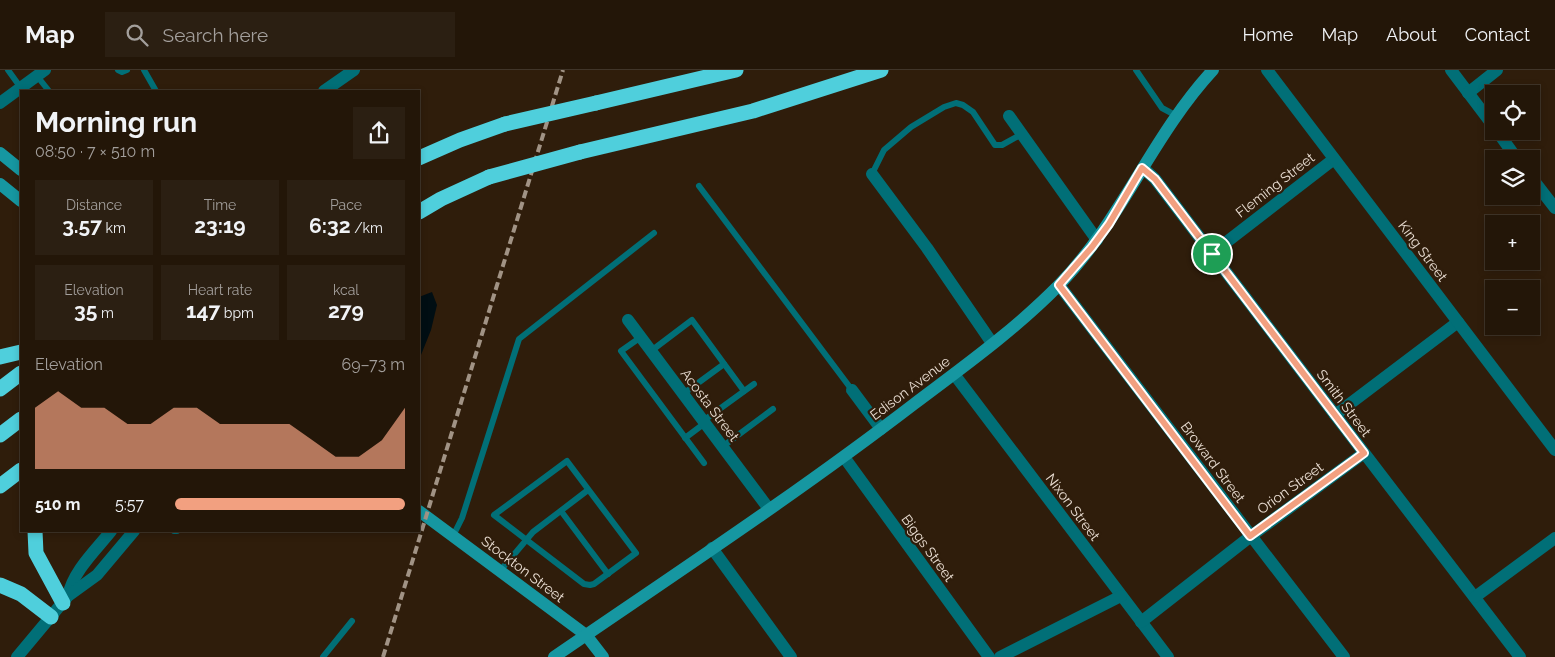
<!DOCTYPE html>
<html lang="en">
<head>
<meta charset="utf-8">
<style>
	:root { --surface:#231608; --page:#2b1f12; --text:#f1f3f6; --muted:#a39f9c; --line:#403529; --accent:#f2a080 }
	body { margin:0; font-family:Raleway,sans-serif; background:var(--page); color:var(--text); height:100vh; display:flex; flex-direction:column; font-size:19px; white-space:nowrap }
	* { box-sizing:border-box; margin:0 }
	p { font-size:16px; color:var(--muted) }
	.icon { flex:none; width:28px; height:28px; fill:none; stroke:currentColor; stroke-width:2; stroke-linecap:round; stroke-linejoin:round }
	.map { position:relative; flex:1; overflow:hidden }
	.details { position:absolute; left:20px; top:20px; width:400px; height:442px; display:flex; flex-direction:column; background:var(--surface); border-radius:0px; box-shadow:0 2px 8px #0003,0 0 0 1px var(--line) }
	.details>* { flex:none }
	.controls { position:absolute; left:1485px; top:15px; display:grid; gap:10px }
	.controls a { display:grid; place-items:center; width:55px; height:55px; border-radius:0px; background:var(--surface); box-shadow:0 2px 8px #0003,0 0 0 1px var(--line); font-size:25px }
	.pin { position:absolute; display:grid; place-items:center; width:42px; height:42px; color:#fff; margin:-21px; border:2px solid #fff; border-radius:50%; box-shadow:0 1px 5px #0007 }
	.round { display:grid; place-items:center; flex:none; width:52px; height:52px; border-radius:0px; background:var(--page) }
	.summary { display:flex; align-items:center; justify-content:space-between; height:85px; padding:0 15px }
	h1 { font-size:28px; font-weight:700; line-height:38px }
	.figures { display:grid; grid-template-columns:repeat(3,1fr); gap:8px; height:85px; padding:5px 15px }
	.figures div { display:grid; align-content:center; border-radius:0px; background:var(--page); text-align:center }
	.figures b { font-size:21px; font-weight:700 }
	.figures small { font-size:14px; font-weight:400 }
	.figures p { font-size:14px }
	.chart { height:140px; padding:10px 15px }
	.chart p { display:flex; justify-content:space-between }
	.chart svg { width:100%; height:90px; margin-top:5px; fill:var(--accent); opacity:.7 }
	ul { padding:0 15px; list-style:none; font-size:16px }
	li { display:grid; grid-template-columns:80px 60px 1fr; align-items:center; height:38px }
	li i { height:12px; border-radius:6px; background:var(--accent) }
	header { display:flex; align-items:center; gap:30px; box-sizing:border-box; height:70px; padding:0 25px; background:var(--surface); border-bottom:1px solid var(--line) }
	header strong { font-size:24px }
	nav { display:flex; gap:28px; margin-inline-start:auto; font-size:18px }
	.search { width:350px; height:45px; background:var(--page); display:flex; align-items:center; gap:12px; box-sizing:border-box; padding:0 18px; border-radius:0px; color:var(--muted); font-size:19px }
	.map>svg:first-child { display:block }
</style>
</head>
<body>
<header>
<strong>Map</strong>
<div class="search"><svg class="icon" aria-label="search" viewBox="0 0 24 24"><circle cx="10" cy="10" r="6"/><path d="M15 15l6 6"/></svg>Search here</div>
<nav><a>Home</a><a>Map</a><a>About</a><a>Contact</a></nav>
</header>
<div class="map">
<svg width="1555" height="587" viewBox="0 0 1555 587">
	<rect width="100%" height="100%" fill="#2f1d0b"/>
	<path fill="#010e13" d="M 432,222 L 437,235 L 431,260 L 419,290 L 419,227 Z"/>
	<g fill="none" stroke-linecap="round" stroke-linejoin="round">
		<g stroke="#016f77" stroke-width="6">
			<path d="M 8,0 L 21,18"/>
			<path d="M 118,0 L 122,2 L 127,0"/>
			<path d="M 144,0 L 156,21"/>
			<path d="M 1136,0 L 1162,38 L 1177,46"/>
			<path d="M 37,6 L 49,21"/>
			<path d="M 872,104 L 884,80 L 911,57 L 944,37 L 956,33 L 963,35 L 973,42 L 995,75 L 1002,75 L 1022,64"/>
			<path d="M 699,116 L 852,320"/>
			<path d="M 641,267 L 621,281 L 704,393"/>
			<path d="M 651,281 L 692,250 L 744,321"/>
			<path d="M 683,324 L 724,294"/>
			<path d="M 703,351 L 754,314"/>
			<path d="M 685,368 L 705,353"/>
			<path d="M 722,377 L 773,339"/>
			<path d="M 567,391 L 636,483 L 594,514 L 590,515 L 584,514 L 494,445 Z"/>
			<path d="M 561,441 L 608,504"/>
			<path d="M 174,461 L 177,461"/>
			<path d="M 453,466 L 462,448 L 519,269 L 654,163"/>
			<path d="M 500,501 L 533,462 L 588,420"/>
			<path d="M 323,587 L 352,551"/>
		</g>
		<g stroke="#016f77" stroke-width="12">
			<path d="M 1451,0 L 1494,57"/>
			<path d="M 324,21 L 354,0"/>
			<path d="M 1468,23 L 1497,0"/>
			<path d="M 1009,46 L 1097,170"/>
			<path d="M 1497,61 L 1517,89"/>
			<path d="M 1143,98 L 1155,109 L 1520,587"/>
			<path d="M 872,104 L 927,178 L 992,273"/>
			<path d="M 1531,107 L 1555,138"/>
			<path d="M 1211,184 L 1334,89"/>
			<path d="M 1059,215 L 1344,587"/>
			<path d="M 628,250 L 769,439"/>
			<path d="M 954,304 L 1168,587"/>
			<path d="M 852,320 L 881,359"/>
			<path d="M 1335,345 L 1458,252"/>
			<path d="M 844,387 L 989,587"/>
			<path d="M 712,478 L 791,587"/>
			<path d="M 1475,527 L 1555,468"/>
			<path d="M 1141,552 L 1251,466 L 1364,383"/>
			<path d="M 1000,587 L 1121,526"/>
		</g>
		<g stroke="#016f77" stroke-width="12">
			<path d="M 1267,0 L 1555,380"/>
			<path d="M 0,33 L 45,0"/>
			<path d="M 68,526 C 73,501 96,480 111,461"/>
			<path d="M 17,587 L 68,526 L 97,505 L 134,461"/>
		</g>
		<g stroke="#1697a1" stroke-width="12">
			<path d="M 0,83 L 21,100"/>
			<path d="M 0,114 L 21,131"/>
			<path d="M 419,441 L 586,565 L 603,587"/>
			<path d="M 554,587 C 675,504 798,423 914,334 C 963,297 1016,259 1059,215 C 1122,150 1152,66 1213,0"/>
		</g>
		<g stroke="#4fcfdc" stroke-width="15">
			<path d="M 596,33 L 736,0"/>
			<path d="M 580,82 L 753,41 L 881,0"/>
			<path d="M 419,88 L 460,70 L 505,54"/>
			<path d="M 419,142 L 441,129 L 489,107"/>
			<path d="M 0,287 L 21,282"/>
			<path d="M 0,319 L 21,303"/>
			<path d="M 0,365 L 21,349"/>
			<path d="M 0,416 L 21,400"/>
			<path d="M 35,461 L 36,483 L 63,533"/>
			<path d="M 0,515 L 21,524 L 51,547"/>
		</g>
		<path stroke="#a19385" stroke-width="4" stroke-dasharray="8 4" stroke-linecap="butt" d="M 383,587 L 563,0"/>
		<g stroke="#4fcfdc" stroke-width="15">
			<path d="M 505,54 L 596,33"/>
			<path d="M 489,107 L 580,82"/>
		</g>
	</g>
	<g fill="none" stroke-linecap="round" stroke-linejoin="round">
		<defs>
			<path id="route" d="M 1142,98 L 1155,109 L 1364,383 L 1250,466 L 1059,215 L 1092,177 L 1109,154 Z"/>
		</defs>
		<use href="#route" stroke="#fff" stroke-width="10"/>
		<use href="#route" stroke="#f2a080" stroke-width="6"/>
	</g>
	<g text-anchor="middle" stroke-width="4.5" stroke-linejoin="round" paint-order="stroke">
		<g font-size="14" fill="#eaded3" stroke="#2f1d0b">
			<text transform="translate(1275 115) rotate(-38)" y="5">Fleming Street</text>
			<text transform="translate(1423 181) rotate(53)" y="5">King Street</text>
			<text transform="translate(910 318) rotate(-37)" y="5">Edison Avenue</text>
			<text transform="translate(1344 333) rotate(53)" y="5">Smith Street</text>
			<text transform="translate(710 335) rotate(53)" y="5">Acosta Street</text>
			<text transform="translate(1213 392) rotate(53)" y="5">Broward Street</text>
			<text transform="translate(1290 418) rotate(-36)" y="5">Orion Street</text>
			<text transform="translate(1073 437) rotate(53)" y="5">Nixon Street</text>
			<text transform="translate(928 478) rotate(54)" y="5">Biggs Street</text>
			<text transform="translate(523 499) rotate(37)" y="5">Stockton Street</text>
		</g>
	</g>
</svg>
<div class="controls">
<a><svg class="icon" aria-label="locate" viewBox="0 0 24 24"><circle cx="12" cy="12" r="6"/><path d="M12 2v4M12 18v4M2 12h4M18 12h4"/></svg></a>
<a><svg class="icon" aria-label="layers" viewBox="0 0 24 24"><path d="M12 4l9 5-9 5-9-5zM3 14l9 5 9-5"/></svg></a>
<a>+</a>
<a>−</a>
</div>
<div class="pin" style="left:1212px;top:184px;background:#1e9e55"><svg class="icon" aria-label="arrive" viewBox="0 0 24 24"><path d="M6 21V4h12l-3 4 3 4H6"/></svg></div>
<section class="details">
<div class="summary"><div><h1>Morning run</h1><p>08:50 · 7 × 510 m</p></div><a class="round"><svg class="icon" aria-label="share" viewBox="0 0 24 24"><path d="M12 15V3M7 8l5-5 5 5M5 13v7h14v-7"/></svg></a></div>
<div class="figures">
<div><p>Distance</p><b>3.57<small> km</small></b></div>
<div><p>Time</p><b>23:19</b></div>
<div><p>Pace</p><b>6:32<small> /km</small></b></div>
</div>
<div class="figures">
<div><p>Elevation</p><b>35<small> m</small></b></div>
<div><p>Heart rate</p><b>147<small> bpm</small></b></div>
<div><p>kcal</p><b>279</b></div>
</div>
<div class="chart"><p><span>Elevation</span>69–73 m</p>
<svg viewBox="0 0 160 44" preserveAspectRatio="none"><path d="M0 44V14L10 6L20 14L30 14L40 22L50 22L60 14L70 14L80 22L90 22L100 22L110 22L120 30L130 38L140 38L150 30L160 14V44z"/></svg>
</div>
<ul>
<li><b>510 m</b>5:57<i style="width:100%"></i></li>
</ul>
</section>
</div>
</body>
</html>
